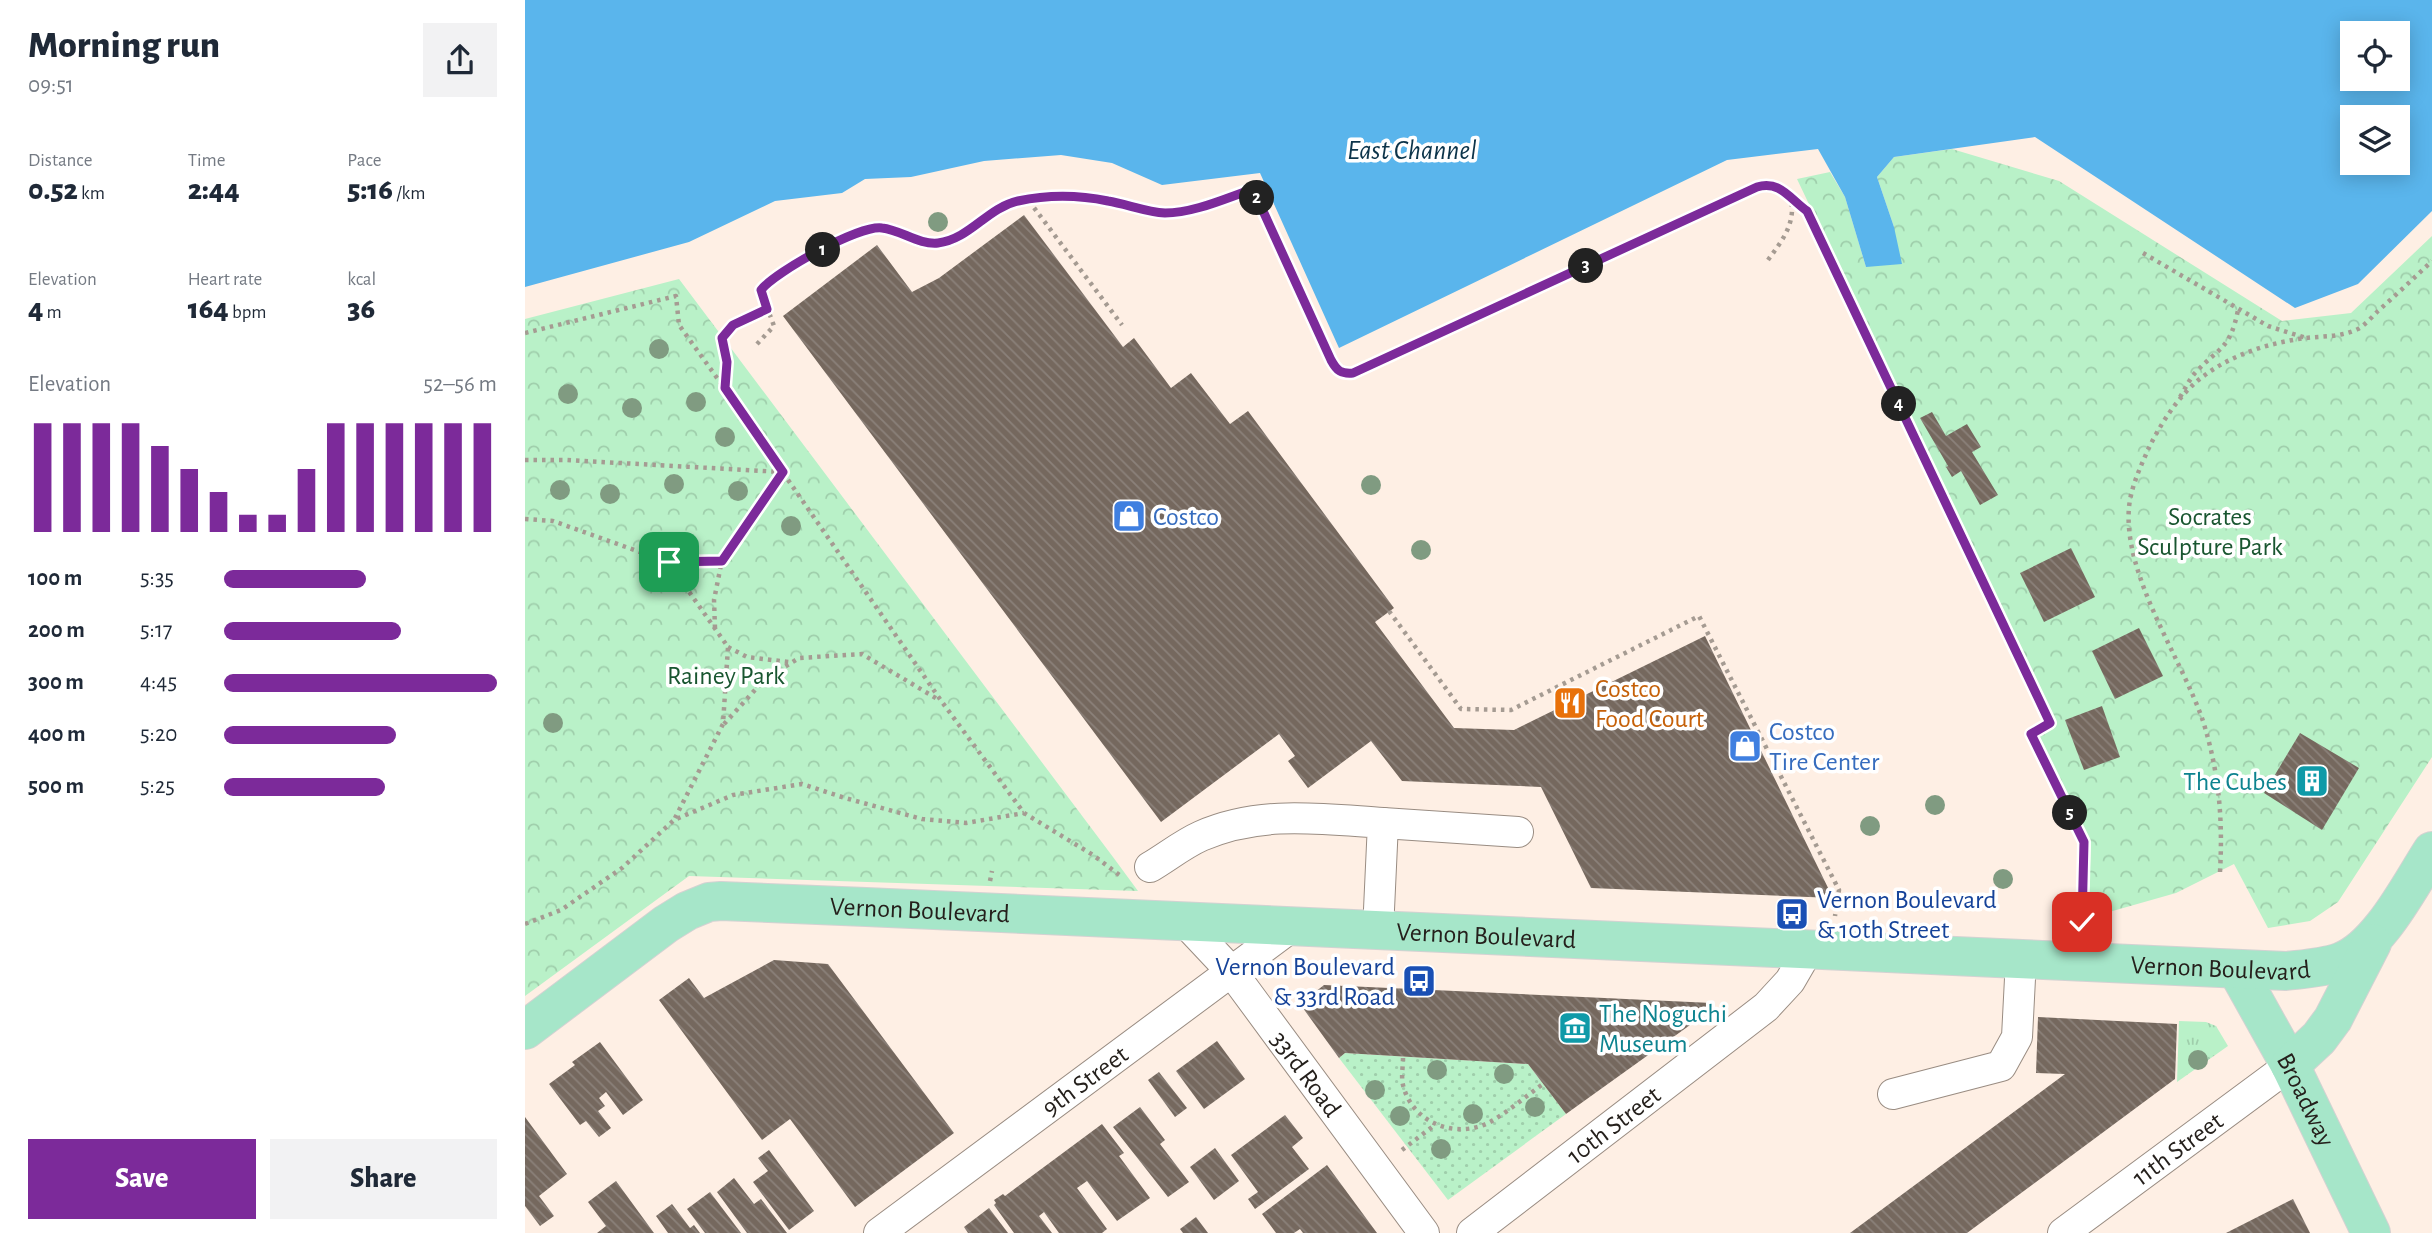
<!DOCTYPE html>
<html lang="en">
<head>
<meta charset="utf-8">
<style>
	:root { --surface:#fff; --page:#f2f2f3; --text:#1f2937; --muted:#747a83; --accent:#7c2a9a }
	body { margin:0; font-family:"Alegreya Sans",sans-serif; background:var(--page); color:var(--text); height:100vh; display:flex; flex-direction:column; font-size:26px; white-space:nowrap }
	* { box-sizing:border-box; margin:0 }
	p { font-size:23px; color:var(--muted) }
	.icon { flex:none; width:38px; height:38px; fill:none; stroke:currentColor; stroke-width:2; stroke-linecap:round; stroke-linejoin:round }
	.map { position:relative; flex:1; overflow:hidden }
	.details { display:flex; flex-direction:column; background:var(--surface); width:525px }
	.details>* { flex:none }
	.controls { position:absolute; left:1815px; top:21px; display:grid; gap:14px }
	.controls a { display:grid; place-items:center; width:70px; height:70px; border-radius:0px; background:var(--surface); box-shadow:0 4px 18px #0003; font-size:35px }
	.pin { position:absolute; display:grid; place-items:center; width:60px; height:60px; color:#fff; margin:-30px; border-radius:14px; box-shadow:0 4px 10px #0006 }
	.km { position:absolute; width:35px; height:35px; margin:-18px; border-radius:50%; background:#222; color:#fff; font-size:19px; line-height:35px; text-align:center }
	.round { display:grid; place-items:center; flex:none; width:74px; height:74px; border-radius:0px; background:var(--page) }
	.overview { display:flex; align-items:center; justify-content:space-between; height:119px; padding:0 28px }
	h1 { font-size:38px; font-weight:800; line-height:52px }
	.metrics { display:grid; grid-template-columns:repeat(3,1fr); gap:10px; height:119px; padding:7px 28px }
	.metrics div { display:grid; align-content:center }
	.metrics b { font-size:30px; font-weight:800 }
	.metrics small { font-size:19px; font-weight:400 }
	.metrics p { font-size:19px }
	.chart { height:196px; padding:14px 28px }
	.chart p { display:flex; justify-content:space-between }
	.chart svg { width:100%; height:126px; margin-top:7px; stroke:var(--accent); stroke-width:6 }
	.primary-button { display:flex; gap:14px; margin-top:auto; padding:14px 28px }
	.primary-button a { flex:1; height:80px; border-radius:0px; background:var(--accent); color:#fff; font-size:28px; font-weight:800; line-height:80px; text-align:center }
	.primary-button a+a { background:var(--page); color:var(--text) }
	ul { padding:0 28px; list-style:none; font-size:23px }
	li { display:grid; grid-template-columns:112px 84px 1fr; align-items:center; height:52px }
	li i { height:18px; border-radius:9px; background:var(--accent) }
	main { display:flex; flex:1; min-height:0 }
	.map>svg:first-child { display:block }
</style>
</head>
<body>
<main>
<section class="details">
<div class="overview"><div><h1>Morning run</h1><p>09:51</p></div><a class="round"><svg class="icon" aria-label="share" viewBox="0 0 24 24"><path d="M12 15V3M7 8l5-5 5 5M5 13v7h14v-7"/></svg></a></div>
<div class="metrics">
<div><p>Distance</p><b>0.52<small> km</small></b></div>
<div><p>Time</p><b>2:44</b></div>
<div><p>Pace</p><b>5:16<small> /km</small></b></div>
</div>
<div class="metrics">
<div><p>Elevation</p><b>4<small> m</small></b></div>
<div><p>Heart rate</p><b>164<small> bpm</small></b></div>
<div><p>kcal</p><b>36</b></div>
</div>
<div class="chart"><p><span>Elevation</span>52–56 m</p>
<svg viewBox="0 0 160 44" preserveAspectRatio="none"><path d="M5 44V6M15 44V6M25 44V6M35 44V6M45 44V14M55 44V22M65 44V30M75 44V38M85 44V38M95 44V22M105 44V6M115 44V6M125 44V6M135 44V6M145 44V6M155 44V6"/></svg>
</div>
<ul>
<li><b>100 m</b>5:35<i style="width:52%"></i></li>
<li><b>200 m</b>5:17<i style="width:65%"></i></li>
<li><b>300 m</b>4:45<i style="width:100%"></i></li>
<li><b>400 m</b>5:20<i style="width:63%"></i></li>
<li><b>500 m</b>5:25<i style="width:59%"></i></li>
</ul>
<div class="primary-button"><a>Save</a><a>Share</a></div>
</section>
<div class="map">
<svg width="1907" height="1233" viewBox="0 0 1907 1233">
	<defs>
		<pattern id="grass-tufts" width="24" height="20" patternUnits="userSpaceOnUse" patternTransform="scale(1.75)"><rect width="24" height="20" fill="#b9f1c8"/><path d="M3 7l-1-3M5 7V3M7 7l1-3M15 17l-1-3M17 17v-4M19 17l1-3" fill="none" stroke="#9fceab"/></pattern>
		<pattern id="park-crowns" width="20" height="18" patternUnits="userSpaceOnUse" patternTransform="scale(1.75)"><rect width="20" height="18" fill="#b9f1c8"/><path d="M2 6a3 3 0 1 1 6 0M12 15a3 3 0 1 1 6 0" fill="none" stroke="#9fceab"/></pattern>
		<pattern id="garden-dots" width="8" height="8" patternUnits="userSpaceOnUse" patternTransform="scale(1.75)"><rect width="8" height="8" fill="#b9f1c8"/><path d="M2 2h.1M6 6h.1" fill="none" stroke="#9fceab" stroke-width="1.8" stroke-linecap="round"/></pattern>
		<pattern id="building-back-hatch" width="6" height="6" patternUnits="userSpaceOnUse" patternTransform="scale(1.75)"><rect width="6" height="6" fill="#75685e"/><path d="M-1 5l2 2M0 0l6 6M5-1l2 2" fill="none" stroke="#8b817a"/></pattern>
	</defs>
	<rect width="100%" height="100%" fill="#feefe4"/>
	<path fill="url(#grass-tufts)" d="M 1654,1021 L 1681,1022 L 1691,1026 L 1703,1046 L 1652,1082 Z"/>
	<g fill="url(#park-crowns)">
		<path d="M 1427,149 L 1534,181 L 1757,321 L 1826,313 L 1907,236 L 1907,757 L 1813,902 L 1785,921 L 1743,928 L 1709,864 L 1651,893 L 1563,918 L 1566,842 L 1513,735 L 1531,724 L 1272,179 L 1305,172 L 1320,197 L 1341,267 L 1369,227 L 1352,177 L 1369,157 Z"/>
		<path d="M 154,279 L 588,857 L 613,891 L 164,876 L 0,996 L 0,319 Z"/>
	</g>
	<path fill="url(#garden-dots)" d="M 820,1053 L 1003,1064 L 1041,1114 L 923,1200 L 814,1058 Z"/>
	<path fill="#5ab5ec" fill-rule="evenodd" d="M 0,0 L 1907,0 L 1907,211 L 1833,284 L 1770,308 L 1510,137 L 1369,157 L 1352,177 L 1369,227 L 1377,264 L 1341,267 L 1320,197 L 1293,149 L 1202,160 L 814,348 L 735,173 L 637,185 L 587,163 L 536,155 L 459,161 L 386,177 L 340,179 L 317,193 L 250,201 L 164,242 L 0,287 ZM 1827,33 L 1872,33 L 1872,79 L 1827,79 ZM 1827,117 L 1872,117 L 1872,163 L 1827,163 Z"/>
	<g fill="url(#building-back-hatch)">
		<path d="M 499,215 L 598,347 L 609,338 L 646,388 L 666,373 L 705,424 L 723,411 L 869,608 L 850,622 L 929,728 L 989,730 L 1180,636 L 1308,898 L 1066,888 L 1016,787 L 877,781 L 846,741 L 783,788 L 763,761 L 770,756 L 754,734 L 636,822 L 258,316 L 352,245 L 387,292 L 414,278 Z"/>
		<path d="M 1407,412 L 1421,436 L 1442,424 L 1456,447 L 1447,452 L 1473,495 L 1455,505 L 1436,471 L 1427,477 L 1421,467 L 1423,466 L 1395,418 Z"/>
		<path d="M 1546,548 L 1570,597 L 1519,622 L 1495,573 Z"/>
		<path d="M 1614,628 L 1638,676 L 1590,699 L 1567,651 Z"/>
		<path d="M 1577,706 L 1595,757 L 1559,770 L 1540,720 Z"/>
		<path d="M 1775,733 L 1834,768 L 1797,830 L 1739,793 Z"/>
		<path d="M 249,960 L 303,964 L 429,1133 L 330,1207 L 265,1119 L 237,1140 L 134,1000 L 164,978 L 179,998 Z"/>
		<path d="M 799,985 L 1187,1003 L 1186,1010 L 1041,1114 L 1003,1064 L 820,1053 L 814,1058 L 775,1004 Z"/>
		<path d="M 1513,1017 L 1652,1024 L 1650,1079 L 1442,1233 L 1325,1233 L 1540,1074 L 1511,1073 Z"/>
		<path d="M 692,1041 L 720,1079 L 679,1109 L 651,1071 Z"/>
		<path d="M 75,1042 L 118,1100 L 98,1115 L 81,1092 L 74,1098 L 80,1106 L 73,1111 L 86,1128 L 74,1137 L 61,1121 L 55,1125 L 24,1084 L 50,1065 L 47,1062 Z"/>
		<path d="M 634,1072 L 662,1108 L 650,1117 L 623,1080 Z"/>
		<path d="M 615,1107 L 640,1140 L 635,1144 L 664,1182 L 643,1197 L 588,1127 Z"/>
		<path d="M 760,1115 L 778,1138 L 767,1147 L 784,1169 L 730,1209 L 723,1199 L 733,1192 L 706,1155 Z"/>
		<path d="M 0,1117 L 42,1174 L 14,1196 L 29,1216 L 15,1226 L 0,1206 Z"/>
		<path d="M 577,1124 L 599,1153 L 594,1156 L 625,1198 L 592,1221 L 562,1181 L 552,1188 L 582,1229 L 577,1233 L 534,1233 L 519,1212 L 514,1216 L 527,1233 L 489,1233 L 469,1205 L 471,1203 L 469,1200 L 478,1194 L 480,1196 Z"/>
		<path d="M 690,1148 L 714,1181 L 689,1200 L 665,1167 Z"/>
		<path d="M 244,1150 L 289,1211 L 264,1230 L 228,1182 L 243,1171 L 233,1158 Z"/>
		<path d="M 802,1165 L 852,1233 L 778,1233 L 775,1229 L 769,1233 L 751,1233 L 737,1214 Z"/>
		<path d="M 209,1178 L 229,1204 L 236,1199 L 262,1233 L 222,1233 L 192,1192 Z"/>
		<path d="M 91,1181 L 129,1233 L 72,1233 L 81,1226 L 63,1202 Z"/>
		<path d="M 185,1192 L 216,1233 L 180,1233 L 162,1209 Z"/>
		<path d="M 1768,1199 L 1785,1233 L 1701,1233 Z"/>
		<path d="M 147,1204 L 165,1228 L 169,1225 L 175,1233 L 143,1233 L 131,1216 Z"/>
		<path d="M 464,1208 L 483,1233 L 443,1233 L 439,1227 Z"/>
		<path d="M 671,1217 L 683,1233 L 658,1233 L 655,1229 Z"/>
	</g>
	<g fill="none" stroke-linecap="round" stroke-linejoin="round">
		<defs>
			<g id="minor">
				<path d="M 858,823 L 993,832"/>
				<path d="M 625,867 C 642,857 658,844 676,836 C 735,810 796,819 858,823 L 853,931"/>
				<path id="s1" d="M 659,921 L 706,971 L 899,1233"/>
				<path d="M 1368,1094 L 1476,1066 L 1492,1037 L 1496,959"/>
				<path id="s2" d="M 354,1233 L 765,928"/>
				<path id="s3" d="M 947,1233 L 1241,1007 L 1265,981 L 1283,950"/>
				<path id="s4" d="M 1538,1233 L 1765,1065"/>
			</g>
			<g id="major">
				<path id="s5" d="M 1712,970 L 1765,1065 L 1846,1233"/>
				<path id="s6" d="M 0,1030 L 141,924 L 162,911 L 184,902 L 196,901 L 341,907 L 1761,971 C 1778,969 1798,968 1815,962 C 1854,948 1885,885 1907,851"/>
				<path d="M 1765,1065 L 1794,1038 L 1808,1019 L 1847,943"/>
			</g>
		</defs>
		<use href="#minor" stroke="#998c82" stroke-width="32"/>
		<use href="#major" stroke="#d3d2d2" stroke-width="40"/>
		<g stroke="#a59b92" stroke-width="4.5" stroke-dasharray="3.5 5" stroke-linecap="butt">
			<path d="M 504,201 L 597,325"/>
			<path d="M 1618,253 L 1743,326 L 1781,338"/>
			<path d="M 1243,260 C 1256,242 1271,224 1266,200"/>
			<path d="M 0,333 L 151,296 L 154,325 L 200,389 L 417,702 L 499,813 L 568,855 L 597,877"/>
			<path d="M 232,344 L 249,326 L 236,291 C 250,272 334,225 357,228 C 376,230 394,245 413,243 C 445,240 462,208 493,202 C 521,195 555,195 583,201 C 601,204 622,212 640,213 C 669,213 701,197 728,189 L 806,360 C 812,371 816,374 828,373 L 1232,187 C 1255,180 1265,199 1282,211 L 1525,723 L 1506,734 L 1559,842 L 1557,922"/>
			<path d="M 200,388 L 202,362 L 197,338 L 208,325 L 242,309"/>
			<path d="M 1655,397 C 1660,389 1664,380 1670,373 C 1694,347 1705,350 1713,310"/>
			<path d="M 0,460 L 41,460 L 257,472"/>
			<path d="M 0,519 L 28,521 L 143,562 L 203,647 L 198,724 L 149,820"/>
			<path d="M 143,562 L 197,560 L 258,472"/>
			<path d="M 864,611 L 936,709 L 986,710 L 1174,616 L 1314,890 L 1310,916"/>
			<path d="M 190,628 L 189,600 L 197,560"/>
			<path d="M 203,647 L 222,657 L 264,662"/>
			<path d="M 199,724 L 240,679 L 274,658 L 337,654 L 414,700"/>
			<path d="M 1695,872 C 1698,819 1694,772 1678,721 C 1656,657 1598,576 1604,507 C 1606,488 1614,470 1622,452 C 1633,428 1650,401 1670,383 C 1701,356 1742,343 1781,338 C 1800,336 1816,337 1833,329 C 1840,325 1847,317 1853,311 C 1871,295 1889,278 1907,261"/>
			<path d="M 465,881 L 467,871"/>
			<path d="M 0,924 L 36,910 L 97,868 L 149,820 L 208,795 L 277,784 L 320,798 L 397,819 L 441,823 L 499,813"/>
			<path d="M 878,1058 C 878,1067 876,1077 878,1085 C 887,1123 931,1140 965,1122 C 983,1112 1001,1096 1018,1084"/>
			<path d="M 877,1150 L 911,1124"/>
		</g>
		<use href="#minor" stroke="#fff" stroke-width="30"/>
		<use href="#major" stroke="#a6e6c9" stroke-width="38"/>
	</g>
	<g fill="#809b81">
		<circle cx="413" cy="222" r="10"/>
		<circle cx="134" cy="349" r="10"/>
		<circle cx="43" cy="394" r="10"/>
		<circle cx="171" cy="402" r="10"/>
		<circle cx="107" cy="408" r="10"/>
		<circle cx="200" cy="437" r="10"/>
		<circle cx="149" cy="484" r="10"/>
		<circle cx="846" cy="485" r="10"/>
		<circle cx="35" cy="490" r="10"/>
		<circle cx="213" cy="491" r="10"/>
		<circle cx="85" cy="494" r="10"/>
		<circle cx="266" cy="526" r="10"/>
		<circle cx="896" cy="550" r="10"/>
		<circle cx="28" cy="723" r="10"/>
		<circle cx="1410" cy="805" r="10"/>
		<circle cx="1345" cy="826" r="10"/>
		<circle cx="1478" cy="879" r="10"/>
		<circle cx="1673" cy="1060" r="10"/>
		<circle cx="912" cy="1070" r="10"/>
		<circle cx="979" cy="1074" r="10"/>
		<circle cx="850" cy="1090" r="10"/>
		<circle cx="1010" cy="1107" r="10"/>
		<circle cx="948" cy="1114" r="10"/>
		<circle cx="875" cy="1116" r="10"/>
		<circle cx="916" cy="1149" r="10"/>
	</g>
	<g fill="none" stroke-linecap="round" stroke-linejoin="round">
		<defs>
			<path id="route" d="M 144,562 L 197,561 L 258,472 L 200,388 L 202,362 L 197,338 L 208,325 L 242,309 L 236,290 C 250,272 334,225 357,228 C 376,230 394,245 413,243 C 445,239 462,208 493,201 C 521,195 554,195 583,201 C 601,204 622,212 640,213 C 669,213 701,198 728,189 L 806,360 C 812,371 816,374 828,373 L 1232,187 C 1255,180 1265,199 1282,211 L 1525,723 L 1506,734 L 1559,842 L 1557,922"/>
		</defs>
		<use href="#route" stroke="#fff" stroke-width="14"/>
		<use href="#route" stroke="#7c2a9a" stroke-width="9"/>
	</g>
	<defs>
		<symbol id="shop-square" viewBox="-11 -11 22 22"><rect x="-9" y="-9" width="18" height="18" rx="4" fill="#3f7fe0" stroke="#fff"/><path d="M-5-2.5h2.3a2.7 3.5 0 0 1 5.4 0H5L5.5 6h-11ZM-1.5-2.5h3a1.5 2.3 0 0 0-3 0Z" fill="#fff"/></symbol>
		<symbol id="restaurant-square" viewBox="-11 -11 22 22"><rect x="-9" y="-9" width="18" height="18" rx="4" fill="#e8710a" stroke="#fff"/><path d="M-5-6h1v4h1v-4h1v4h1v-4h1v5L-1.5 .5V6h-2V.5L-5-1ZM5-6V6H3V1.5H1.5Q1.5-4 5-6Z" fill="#fff"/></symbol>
		<symbol id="building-square" viewBox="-11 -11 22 22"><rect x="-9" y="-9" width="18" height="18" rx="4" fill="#0f9aa8" stroke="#fff"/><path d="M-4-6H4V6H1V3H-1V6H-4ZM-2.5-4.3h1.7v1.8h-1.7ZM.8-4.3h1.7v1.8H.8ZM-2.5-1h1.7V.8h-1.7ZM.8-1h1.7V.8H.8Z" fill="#fff"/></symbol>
		<symbol id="bus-square" viewBox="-11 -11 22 22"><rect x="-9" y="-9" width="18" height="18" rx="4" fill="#1a4fb4" stroke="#fff"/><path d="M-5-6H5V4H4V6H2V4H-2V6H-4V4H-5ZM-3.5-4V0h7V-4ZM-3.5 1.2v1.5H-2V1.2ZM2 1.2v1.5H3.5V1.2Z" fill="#fff"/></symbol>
		<symbol id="museum-square" viewBox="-11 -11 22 22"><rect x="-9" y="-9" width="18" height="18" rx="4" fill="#0f9aa8" stroke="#fff"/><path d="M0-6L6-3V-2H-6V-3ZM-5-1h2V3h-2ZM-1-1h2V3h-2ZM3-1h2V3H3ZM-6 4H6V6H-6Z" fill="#fff"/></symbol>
	</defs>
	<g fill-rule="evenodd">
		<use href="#shop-square" x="585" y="497" width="38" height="38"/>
		<use href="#restaurant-square" x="1026" y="684" width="38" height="38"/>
		<use href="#shop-square" x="1201" y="727" width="38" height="38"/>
		<use href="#building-square" x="1768" y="762" width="38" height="38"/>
		<use href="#bus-square" x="1248" y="895" width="38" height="38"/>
		<use href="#bus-square" x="875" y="962" width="38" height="38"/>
		<use href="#museum-square" x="1031" y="1009" width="38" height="38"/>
	</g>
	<g text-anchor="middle" stroke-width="7" stroke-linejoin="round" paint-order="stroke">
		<g font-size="26" fill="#366cbe" stroke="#fff" text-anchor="start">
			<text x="628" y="525">Costco</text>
			<text x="1244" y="740">Costco<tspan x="1244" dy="30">Tire Center</tspan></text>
		</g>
		<g font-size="26" fill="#195630" stroke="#fff">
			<text x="1685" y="525">Socrates<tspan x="1685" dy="30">Sculpture Park</tspan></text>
			<text x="201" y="684">Rainey Park</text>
		</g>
		<g font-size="26" fill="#c56008" stroke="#fff" text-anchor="start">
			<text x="1070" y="697">Costco<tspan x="1070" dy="30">Food Court</tspan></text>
		</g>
		<g font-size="26" fill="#0d838f" stroke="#fff" text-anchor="end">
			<text x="1762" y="790">The Cubes</text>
			<text x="1074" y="1022" text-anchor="start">The Noguchi<tspan x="1074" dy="30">Museum</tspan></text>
		</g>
		<g font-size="26" fill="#164399" stroke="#fff" text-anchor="start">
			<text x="1292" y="908">Vernon Boulevard<tspan x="1292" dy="30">&amp; 10th Street</tspan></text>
			<text x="870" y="975" text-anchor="end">Vernon Boulevard<tspan x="870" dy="30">&amp; 33rd Road</tspan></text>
		</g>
		<g font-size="26" fill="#25201c" stroke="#fff">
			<text dy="9" stroke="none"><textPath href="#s6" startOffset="436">Vernon Boulevard</textPath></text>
			<text dy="9" stroke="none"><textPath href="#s6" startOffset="1003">Vernon Boulevard</textPath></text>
			<text dy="9" stroke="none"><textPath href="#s6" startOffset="1738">Vernon Boulevard</textPath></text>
			<text dy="9" stroke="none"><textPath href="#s1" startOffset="196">33rd Road</textPath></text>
			<text dy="9" stroke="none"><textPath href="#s2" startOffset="256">9th Street</textPath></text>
			<text dy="9" stroke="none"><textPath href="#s5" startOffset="147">Broadway</textPath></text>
			<text dy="9" stroke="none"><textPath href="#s3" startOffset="178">10th Street</textPath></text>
			<text dy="9" stroke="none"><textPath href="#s4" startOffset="142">11th Street</textPath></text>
		</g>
		<g font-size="28" font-style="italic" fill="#0c344a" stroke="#fff">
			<text x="887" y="159">East Channel</text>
		</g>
	</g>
</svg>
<div class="controls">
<a><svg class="icon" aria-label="locate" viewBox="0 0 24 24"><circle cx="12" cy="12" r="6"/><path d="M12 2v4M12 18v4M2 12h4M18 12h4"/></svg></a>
<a><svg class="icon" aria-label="layers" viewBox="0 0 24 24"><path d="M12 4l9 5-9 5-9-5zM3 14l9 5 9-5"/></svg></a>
</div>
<div class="pin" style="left:144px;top:562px;background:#1e9e55"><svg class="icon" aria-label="arrive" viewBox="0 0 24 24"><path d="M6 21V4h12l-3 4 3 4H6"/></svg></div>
<div class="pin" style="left:1557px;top:922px;background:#d93025"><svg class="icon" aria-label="check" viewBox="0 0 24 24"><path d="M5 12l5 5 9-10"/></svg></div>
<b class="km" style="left:298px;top:250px">1</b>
<b class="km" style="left:732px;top:198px">2</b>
<b class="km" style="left:1061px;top:266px">3</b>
<b class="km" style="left:1374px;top:404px">4</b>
<b class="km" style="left:1545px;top:813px">5</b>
</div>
</main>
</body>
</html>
